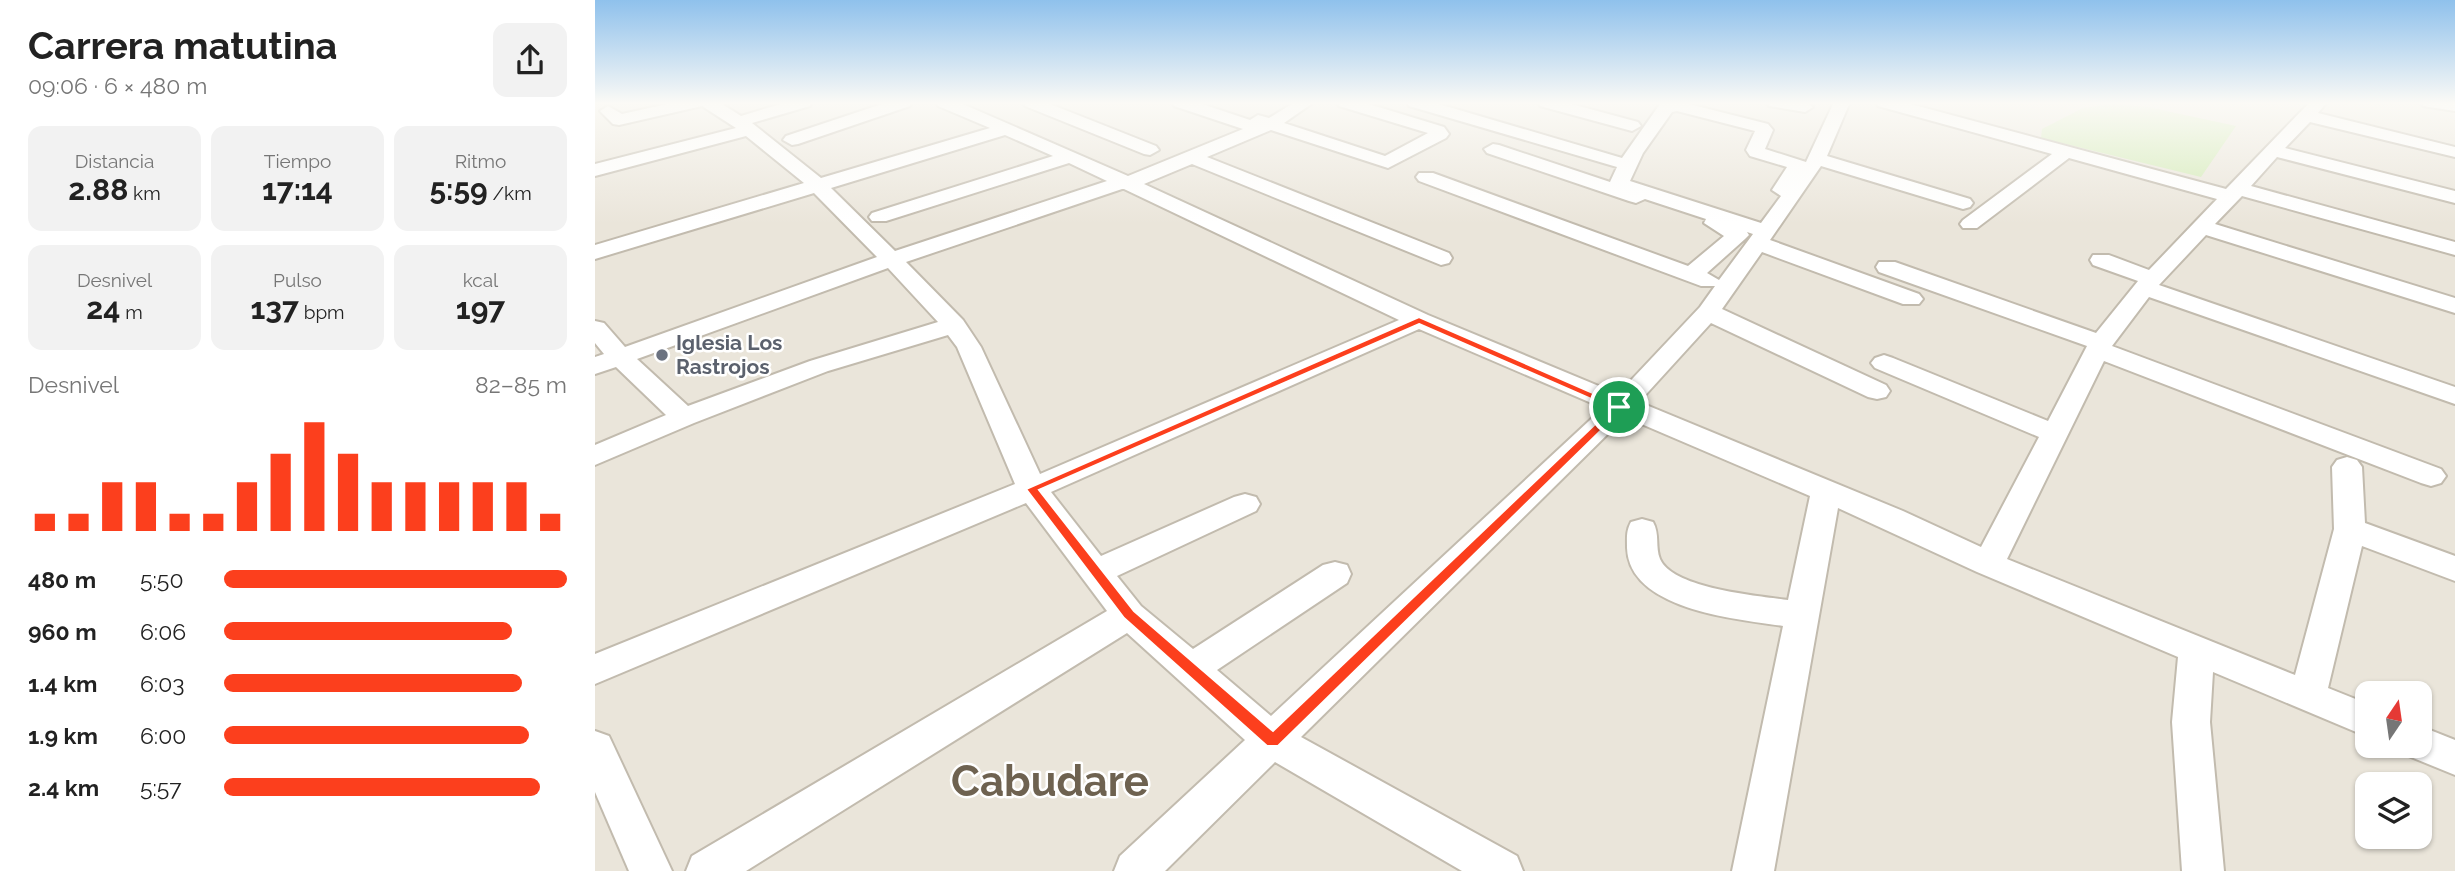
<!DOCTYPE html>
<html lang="es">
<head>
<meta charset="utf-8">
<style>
	:root { --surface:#fff; --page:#f2f2f2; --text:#222; --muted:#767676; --accent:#fc3f1d }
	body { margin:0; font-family:Raleway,sans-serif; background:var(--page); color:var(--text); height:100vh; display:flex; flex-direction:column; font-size:26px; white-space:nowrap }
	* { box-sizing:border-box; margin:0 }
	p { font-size:23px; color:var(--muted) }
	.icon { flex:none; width:38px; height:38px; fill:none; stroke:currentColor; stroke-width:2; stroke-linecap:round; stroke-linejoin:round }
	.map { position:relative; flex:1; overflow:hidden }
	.details { display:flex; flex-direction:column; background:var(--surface); width:595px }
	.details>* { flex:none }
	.needle { width:46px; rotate:13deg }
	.controls { position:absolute; left:1760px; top:681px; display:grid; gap:14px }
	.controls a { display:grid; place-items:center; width:77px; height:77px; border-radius:14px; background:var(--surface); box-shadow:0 2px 5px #0004; font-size:35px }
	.pin { position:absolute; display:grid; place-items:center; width:60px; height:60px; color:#fff; margin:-30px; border:4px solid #fff; border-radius:50%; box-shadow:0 2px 7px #0007 }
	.round { display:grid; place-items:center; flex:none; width:74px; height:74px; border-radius:14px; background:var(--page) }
	.headline { display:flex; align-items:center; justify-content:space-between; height:119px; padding:0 28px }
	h1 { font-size:38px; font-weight:700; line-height:52px }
	.metrics { display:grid; grid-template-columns:repeat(3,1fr); gap:10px; height:119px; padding:7px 28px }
	.metrics div { display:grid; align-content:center; border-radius:14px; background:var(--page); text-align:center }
	.metrics b { font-size:30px; font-weight:700 }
	.metrics small { font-size:19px; font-weight:400 }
	.metrics p { font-size:19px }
	.chart { height:196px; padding:14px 28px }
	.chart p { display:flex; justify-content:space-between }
	.chart svg { width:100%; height:126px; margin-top:7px; stroke:var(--accent); stroke-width:6 }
	ul { padding:0 28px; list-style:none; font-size:23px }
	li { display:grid; grid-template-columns:112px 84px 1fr; align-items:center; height:52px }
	li i { height:18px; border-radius:9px; background:var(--accent) }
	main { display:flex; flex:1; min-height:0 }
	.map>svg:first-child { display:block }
</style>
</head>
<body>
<main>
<section class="details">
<div class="headline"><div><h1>Carrera matutina</h1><p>09:06 · 6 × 480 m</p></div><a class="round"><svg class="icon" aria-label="share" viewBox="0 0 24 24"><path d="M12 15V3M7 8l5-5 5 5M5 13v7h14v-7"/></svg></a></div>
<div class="metrics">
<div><p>Distancia</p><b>2.88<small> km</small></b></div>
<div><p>Tiempo</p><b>17:14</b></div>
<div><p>Ritmo</p><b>5:59<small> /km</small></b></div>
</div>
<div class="metrics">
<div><p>Desnivel</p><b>24<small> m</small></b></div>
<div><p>Pulso</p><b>137<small> bpm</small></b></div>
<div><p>kcal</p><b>197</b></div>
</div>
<div class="chart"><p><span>Desnivel</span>82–85 m</p>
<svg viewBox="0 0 160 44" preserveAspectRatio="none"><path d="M5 44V38M15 44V38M25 44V27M35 44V27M45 44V38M55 44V38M65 44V27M75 44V17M85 44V6M95 44V17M105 44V27M115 44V27M125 44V27M135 44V27M145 44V27M155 44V38"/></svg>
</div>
<ul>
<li><b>480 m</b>5:50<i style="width:100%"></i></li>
<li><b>960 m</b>6:06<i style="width:84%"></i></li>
<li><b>1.4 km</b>6:03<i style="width:87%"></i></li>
<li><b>1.9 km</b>6:00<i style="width:89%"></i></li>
<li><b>2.4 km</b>5:57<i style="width:92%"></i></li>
</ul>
</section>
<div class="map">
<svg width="1860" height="871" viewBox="0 0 1860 871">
	<rect width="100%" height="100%" fill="#f6f3ec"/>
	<path fill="#eae5da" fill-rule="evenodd" d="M 0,102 L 1860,102 L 1860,871 L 0,871 ZM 1773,693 L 1825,693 L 1825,746 L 1773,746 ZM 1773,784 L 1825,784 L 1825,836 L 1773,836 Z"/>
	<path fill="#d2eab5" d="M 1518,104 L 1553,107 L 1641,126 L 1606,177 L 1446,138 L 1447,129 L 1488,108 Z"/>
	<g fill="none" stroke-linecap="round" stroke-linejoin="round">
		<defs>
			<g id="minor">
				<path d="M 81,102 L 124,102 L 146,116 L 192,102 L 217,102 L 215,106 L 157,123 L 226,178 L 395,128 L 343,106 L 341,102 L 363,102 L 533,176 L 648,129 L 579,106 L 577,102 L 601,102 L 655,120 L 663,115 L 674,118 L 700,102 L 719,102 L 689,123 L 790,156 L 833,133 L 744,106 L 742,102 L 767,102 L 849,127 L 854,134 L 851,138 L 793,168 L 676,130 L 612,157 L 854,253 L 857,258 L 854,263 L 846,265 L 597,164 L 549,184 L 833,315 L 1023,394 L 1105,307 L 1120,286 L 1106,286 L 824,181 L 821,177 L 824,173 L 838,173 L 1093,266 L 1129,236 L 1109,223 L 1111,219 L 1050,199 L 1041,203 L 1034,201 L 892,153 L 889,149 L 898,144 L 904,145 L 1015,182 L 1022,167 L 814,106 L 812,102 L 837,102 L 1027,158 L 1065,104 L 1086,102 L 1173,124 L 1178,130 L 1170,149 L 1211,162 L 1239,102 L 1255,102 L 1232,156 L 1375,199 L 1378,203 L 1375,207 L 1368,209 L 1226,166 L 1175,240 L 1324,294 L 1328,299 L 1324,304 L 1308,304 L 1167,252 L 1127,309 L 1291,385 L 1295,391 L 1291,397 L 1282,399 L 1273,397 L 1116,323 L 1044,402 L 1308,511 L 1386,547 L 1444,437 L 1280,368 L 1276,363 L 1280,358 L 1289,355 L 1298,358 L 1453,421 L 1492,346 L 1284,272 L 1281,267 L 1284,262 L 1300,262 L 1501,333 L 1543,281 L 1498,265 L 1495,260 L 1498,255 L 1514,255 L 1554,270 L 1622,199 L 1474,158 L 1382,228 L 1368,228 L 1365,224 L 1368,220 L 1457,154 L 1283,106 L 1281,102 L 1308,102 L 1631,189 L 1715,102 L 1732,102 L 1723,113 L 1860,147 L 1860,157 L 1715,122 L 1690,148 L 1860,191 L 1860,203 L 1682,157 L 1656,186 L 1860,242 L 1860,255 L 1647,196 L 1620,224 L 1860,298 L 1860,313 L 1611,235 L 1564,285 L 1860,387 L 1860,404 L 1554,297 L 1517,346 L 1846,469 L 1851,476 L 1846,483 L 1836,486 L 1826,483 L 1509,361 L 1412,559 L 1700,675 L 1739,529 L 1737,467 L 1742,460 L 1752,457 L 1762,460 L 1767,467 L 1770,523 L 1860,556 L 1860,581 L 1767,546 L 1733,688 L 1773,704 L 1773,737 L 1618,672 L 1615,722 L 1629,871 L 1587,871 L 1577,722 L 1583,657 L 1382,572 L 1243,508 L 1179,871 L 1137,871 L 1188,626 C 1142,619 1034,610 1032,548 C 1032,538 1031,531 1036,522 L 1047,519 L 1058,522 C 1065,534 1060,547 1065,559 C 1078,589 1165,596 1193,600 L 1215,496 L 1030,417 L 706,737 L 922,856 L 928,871 L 867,871 L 680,762 L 570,871 L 519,871 L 525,856 L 650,740 L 532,633 L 151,871 L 91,871 L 97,856 L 512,611 L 431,503 L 0,684 L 0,654 L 420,484 L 362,347 L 353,335 L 233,371 L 99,423 L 0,465 L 0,445 L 71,415 L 21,367 L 0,374 L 0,357 L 9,354 L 0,343 L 0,321 L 9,323 L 30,347 L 282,257 L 219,193 L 0,259 L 0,245 L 209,183 L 151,136 L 0,176 L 0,164 L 141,128 L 107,106 L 24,125 L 18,124 L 5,111 L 13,106 L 27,114 ZM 1082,111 L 1160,131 L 1151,150 L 1155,156 L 1192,167 L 1177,190 L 1186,196 L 1166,223 L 1035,181 L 1048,153 L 1077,112 ZM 410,135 L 458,156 L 277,213 L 274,217 L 277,221 L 291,221 L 474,163 L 512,181 L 300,251 L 236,188 ZM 527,189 L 529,189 L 804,320 L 445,474 L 386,347 L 368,320 L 311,262 ZM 1152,232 L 1158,234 L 1124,280 L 1112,273 L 1150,239 L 1154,235 ZM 293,268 L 343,322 L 215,361 L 93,406 L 42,359 ZM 824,329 L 1008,408 L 676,716 L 622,670 L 752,583 L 756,574 L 752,565 L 740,562 L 728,565 L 598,649 L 546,606 L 522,576 L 661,511 L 665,504 L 661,497 L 650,494 L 639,497 L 506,556 L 456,492 Z"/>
				<path d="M 293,102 L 317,102 L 315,106 L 203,144 L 197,145 L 188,140 L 191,136 Z"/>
				<path d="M 428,102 L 450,102 L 561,146 L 564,150 L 555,155 L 549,154 L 430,106 Z"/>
				<path d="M 943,102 L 969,102 L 1043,122 L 1046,126 L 1037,131 L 945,106 Z"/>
				<path d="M 1172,102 L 1210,102 L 1218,107 L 1210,112 L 1174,106 Z"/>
				<path d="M 1826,102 L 1860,102 L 1860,111 L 1828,106 Z"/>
				<path d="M 1825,726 L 1860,740 L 1860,775 L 1811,755 L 1807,746 L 1825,746 Z"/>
				<path d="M 0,731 L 14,736 L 77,871 L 34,871 L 0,792 Z"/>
			</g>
		</defs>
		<use href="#minor" stroke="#c2bbae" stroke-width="4"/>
		<use href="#minor" fill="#fff" fill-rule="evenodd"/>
	</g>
	<linearGradient id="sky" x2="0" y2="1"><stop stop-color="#8fc1ec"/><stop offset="0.46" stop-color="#fbfaf6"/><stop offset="1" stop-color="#fbfaf6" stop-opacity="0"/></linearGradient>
	<rect width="1860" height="224" fill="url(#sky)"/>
	<path fill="#fc3f1d" stroke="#fff" stroke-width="2" fill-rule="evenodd" d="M 824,317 L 1030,407 L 683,746 L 672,746 L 529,618 L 431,489 ZM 824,324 L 1017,408 L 678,731 L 539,611 L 444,490 Z"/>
	<circle fill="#6b7280" stroke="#fff" stroke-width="2.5" cx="67" cy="355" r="7"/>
	<g text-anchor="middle" stroke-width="5" stroke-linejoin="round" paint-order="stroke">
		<g font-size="21" font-weight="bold" fill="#5b616d" stroke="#fff" text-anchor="start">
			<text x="81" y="350">Iglesia Los<tspan x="81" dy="24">Rastrojos</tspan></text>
		</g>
		<g font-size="42" font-weight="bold" fill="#6e6250" stroke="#fff">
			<text x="455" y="796">Cabudare</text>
		</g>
	</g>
</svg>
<div class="controls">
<a><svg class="needle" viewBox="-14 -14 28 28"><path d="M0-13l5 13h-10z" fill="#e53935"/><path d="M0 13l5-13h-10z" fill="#767676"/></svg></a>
<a><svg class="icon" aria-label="layers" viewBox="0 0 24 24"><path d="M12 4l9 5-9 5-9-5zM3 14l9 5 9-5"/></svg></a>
</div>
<div class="pin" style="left:1024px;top:407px;background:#1e9e55"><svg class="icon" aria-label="arrive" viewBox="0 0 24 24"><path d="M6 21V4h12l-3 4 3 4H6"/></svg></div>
</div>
</main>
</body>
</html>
